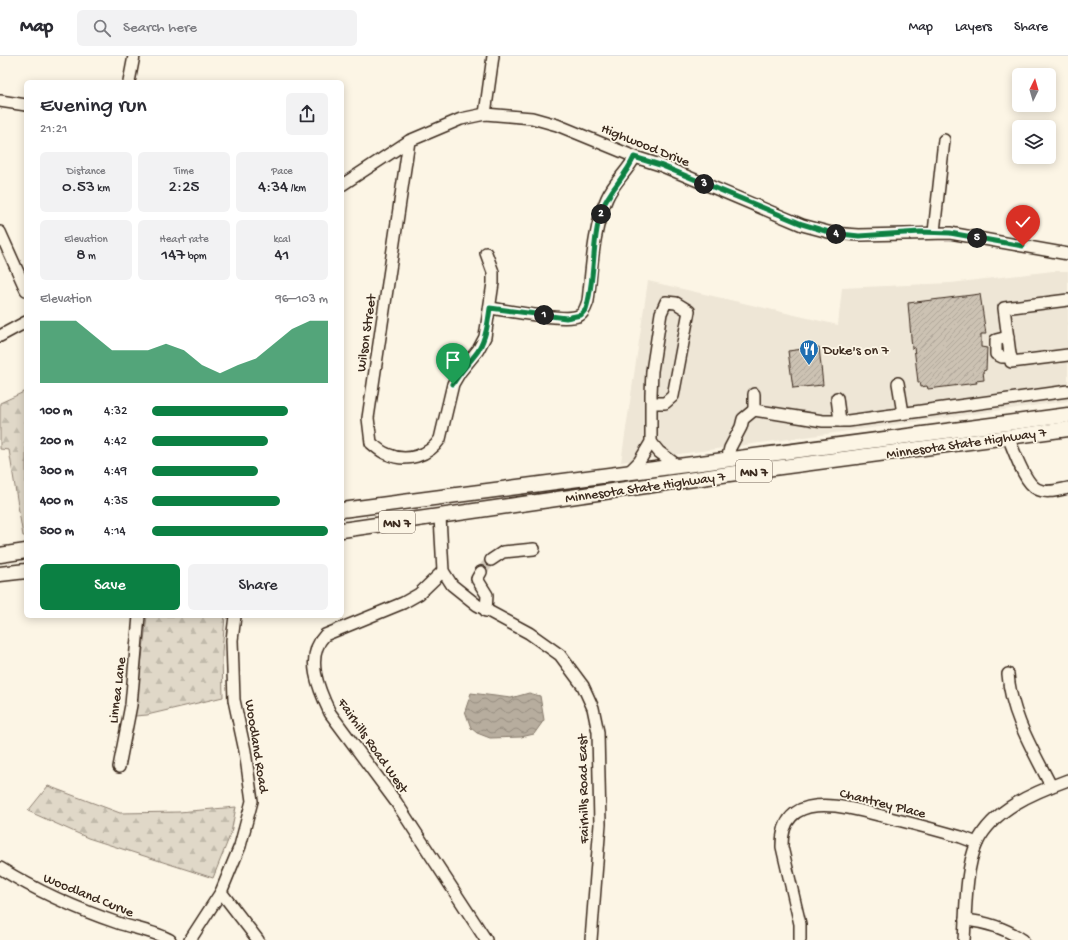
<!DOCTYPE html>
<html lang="en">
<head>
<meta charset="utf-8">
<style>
	:root { --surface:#fff; --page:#f2f2f3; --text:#2b2b33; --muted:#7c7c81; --line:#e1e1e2; --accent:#0b8043 }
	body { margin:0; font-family:"Gochi Hand",sans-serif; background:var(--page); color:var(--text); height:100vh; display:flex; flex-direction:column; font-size:15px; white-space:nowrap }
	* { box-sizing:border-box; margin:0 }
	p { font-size:13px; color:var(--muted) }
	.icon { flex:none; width:22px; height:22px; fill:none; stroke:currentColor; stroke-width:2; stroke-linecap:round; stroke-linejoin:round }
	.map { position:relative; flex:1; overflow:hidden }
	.sheet { position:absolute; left:24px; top:24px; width:320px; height:538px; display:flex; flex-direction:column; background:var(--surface); border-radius:6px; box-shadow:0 2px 10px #0003 }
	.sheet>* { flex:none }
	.needle { width:26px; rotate:5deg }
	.fabs { position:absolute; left:1012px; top:12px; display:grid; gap:8px }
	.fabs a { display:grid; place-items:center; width:44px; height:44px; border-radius:6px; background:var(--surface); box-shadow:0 2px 10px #0003; font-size:20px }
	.pin { position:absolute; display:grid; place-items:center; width:34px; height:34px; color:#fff; margin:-41px -17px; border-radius:50% 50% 50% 0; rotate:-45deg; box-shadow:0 0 4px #0007 }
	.pin .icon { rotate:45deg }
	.km { position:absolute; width:20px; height:20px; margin:-10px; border-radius:50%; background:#222; color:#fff; font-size:11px; line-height:20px; text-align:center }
	.round { display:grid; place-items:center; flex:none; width:42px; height:42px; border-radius:6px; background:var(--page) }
	.head { display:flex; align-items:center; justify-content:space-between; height:68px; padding:0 16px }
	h1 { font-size:22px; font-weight:600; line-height:30px }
	.stats { display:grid; grid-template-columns:repeat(3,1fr); gap:6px; height:68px; padding:4px 16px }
	.stats div { display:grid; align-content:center; border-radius:6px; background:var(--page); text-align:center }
	.stats b { font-size:17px; font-weight:600 }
	.stats small { font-size:11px; font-weight:400 }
	.stats p { font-size:11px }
	.chart { height:112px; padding:8px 16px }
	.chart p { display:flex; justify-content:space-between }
	.chart svg { width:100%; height:72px; margin-top:4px; fill:var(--accent); opacity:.7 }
	.cta { display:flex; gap:8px; margin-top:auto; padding:8px 16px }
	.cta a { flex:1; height:46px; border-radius:6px; background:var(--accent); color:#fff; font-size:16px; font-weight:600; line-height:46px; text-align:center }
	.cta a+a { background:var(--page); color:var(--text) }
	ul { padding:0 16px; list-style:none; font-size:13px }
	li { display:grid; grid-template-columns:64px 48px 1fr; align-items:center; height:30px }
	li i { height:10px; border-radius:5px; background:var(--accent) }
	header { display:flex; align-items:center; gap:24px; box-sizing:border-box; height:56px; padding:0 20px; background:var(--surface); border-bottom:1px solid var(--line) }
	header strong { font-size:19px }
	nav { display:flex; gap:22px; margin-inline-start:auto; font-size:14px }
	.search { width:280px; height:36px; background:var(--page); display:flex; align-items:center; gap:10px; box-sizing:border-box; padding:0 14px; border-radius:6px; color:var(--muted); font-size:15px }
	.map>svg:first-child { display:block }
</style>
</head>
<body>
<header>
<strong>Map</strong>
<div class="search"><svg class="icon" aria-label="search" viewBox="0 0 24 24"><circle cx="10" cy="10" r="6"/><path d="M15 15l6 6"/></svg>Search here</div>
<nav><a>Map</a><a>Layers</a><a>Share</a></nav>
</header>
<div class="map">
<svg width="1068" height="884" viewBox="0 0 1068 884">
	<defs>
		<pattern id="forest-firs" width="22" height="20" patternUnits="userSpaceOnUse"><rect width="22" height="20" fill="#e0d8c8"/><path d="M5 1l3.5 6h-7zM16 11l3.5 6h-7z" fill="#c1baab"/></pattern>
		<pattern id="water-waves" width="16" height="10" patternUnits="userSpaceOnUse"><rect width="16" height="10" fill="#b7ad9e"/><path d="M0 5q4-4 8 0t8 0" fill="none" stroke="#968d80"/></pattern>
		<pattern id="building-hatch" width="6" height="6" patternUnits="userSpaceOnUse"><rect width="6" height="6" fill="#ccc2b3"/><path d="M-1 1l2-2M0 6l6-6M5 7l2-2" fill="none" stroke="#b0a79a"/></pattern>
	</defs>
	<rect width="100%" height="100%" fill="#fcf5e5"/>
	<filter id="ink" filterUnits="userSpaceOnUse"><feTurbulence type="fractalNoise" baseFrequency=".025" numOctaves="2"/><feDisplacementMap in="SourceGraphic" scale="8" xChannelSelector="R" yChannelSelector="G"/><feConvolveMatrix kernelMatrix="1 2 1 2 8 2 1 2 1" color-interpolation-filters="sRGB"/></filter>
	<g filter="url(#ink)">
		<path fill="#eee6d6" d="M 1053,215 L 1068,215 L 1068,345 L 621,406 L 648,225 L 838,269 L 842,232 L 951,227 Z"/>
		<g fill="url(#forest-firs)" stroke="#8e8173">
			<path d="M 26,335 L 26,480 L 23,480 L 9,394 L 0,393 L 0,347 Z"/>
			<path d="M 147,560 L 225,560 L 222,597 L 223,641 L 147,659 L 135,660 Z"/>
			<path d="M 48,730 L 120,757 L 179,756 L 236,751 L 231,777 L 213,822 L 88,782 L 28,755 Z"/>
		</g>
		<path fill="url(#water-waves)" stroke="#85796b" d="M 471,637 L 511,642 L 529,637 L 540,640 L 544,664 L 534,678 L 521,681 L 490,682 L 477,677 L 471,672 L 465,655 Z"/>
		<g fill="url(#building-hatch)" stroke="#3b2a1e">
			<path d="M 980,238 L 986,278 L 981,278 L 981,291 L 987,292 L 986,314 L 983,315 L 984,324 L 976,325 L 977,327 L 928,333 L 927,330 L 921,331 L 920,326 L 918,326 L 914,291 L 912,293 L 908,247 Z"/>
			<path d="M 819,291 L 823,329 L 793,332 L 788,295 Z"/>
		</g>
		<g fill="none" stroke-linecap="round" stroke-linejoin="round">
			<path stroke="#d5ccbd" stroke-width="11" stroke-dasharray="11 5.5" stroke-linecap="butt" d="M 481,516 L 491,504"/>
			<defs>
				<g id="minor">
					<path d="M 129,26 L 134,0"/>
					<path d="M 0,45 L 26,49"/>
					<path d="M 485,58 L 493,0"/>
					<path d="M 409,85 L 368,362 L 371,387 C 376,391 381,396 387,398 C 406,407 429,400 440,383 L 453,328 L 460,316 L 478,294 L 485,281 L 493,227 L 493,216 L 486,197"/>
					<path d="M 342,129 L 409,85 L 461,63 L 485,58 L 532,62 L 557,69 L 635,101 L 660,109 L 802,169 L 832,177 L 859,179 L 950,177 L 1068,198"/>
					<path d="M 0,176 L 26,234"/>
					<path d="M 934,176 L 944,84"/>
					<path d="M 1068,244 L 1004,252 L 1011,306 L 1068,299"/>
					<path d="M 490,252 C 506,254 569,267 580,259 C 585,256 586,250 588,245 C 592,211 593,173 607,142 C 614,126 627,116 635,101"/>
					<path d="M 0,280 L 26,266"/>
					<path d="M 1008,281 L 996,284 L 996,298 L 1002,301 L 1011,301"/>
					<path d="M 898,327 L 903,357"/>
					<path d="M 837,342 L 840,365"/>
					<path d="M 754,354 L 754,338"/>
					<path d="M 1008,381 C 1014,394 1024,427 1037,433 C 1046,438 1058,434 1068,432"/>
					<path d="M 651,386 L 659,396 L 678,410"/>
					<path d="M 727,404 L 730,392 L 741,371 L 743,363 L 754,354 L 823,365 L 848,365 L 1068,335"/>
					<path d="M 628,417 L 639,406 L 651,386 L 651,338 L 652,315 L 661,257 L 666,246 L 676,247 L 689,255 L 673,340 L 665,347 L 651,347"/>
					<path d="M 440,461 L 443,515 L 452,529 L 477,549 L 529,577 L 560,599 L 583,630 L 593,652 L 598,676 L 600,768 L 591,884"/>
					<path d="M 491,504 L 503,496 L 534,493"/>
					<path d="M 443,515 L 419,538 L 403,547 L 325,579 C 304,601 319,634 330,657 L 396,746 L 486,884"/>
					<path d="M 481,516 L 477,523 L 487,539 L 486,555"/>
					<path d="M 1008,618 C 1011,659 1033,694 1051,730"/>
					<path d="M 119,711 L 131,649 L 139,560"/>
					<path d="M 0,812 C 37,835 77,853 118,867 C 133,872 157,876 170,884"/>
					<path d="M 221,836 L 258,884"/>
					<path d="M 965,864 C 987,866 1005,872 1023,884"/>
					<path d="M 190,884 L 221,836 L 240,790 L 252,745 L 245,695 L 234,644 L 232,584 L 235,560"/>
					<path d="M 800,884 L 800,868 L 782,791 C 781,728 854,753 890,762 C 914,768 937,774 961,781 L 977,787"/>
					<path d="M 964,884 C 966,855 965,813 977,787 C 993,753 1035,736 1068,724"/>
				</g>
				<g id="major">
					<path d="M 342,454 L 1068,359"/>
					<path d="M 342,474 L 729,418 L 1068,373"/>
					<path d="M 0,499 L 26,495"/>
					<path d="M 0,518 L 26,515"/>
				</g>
			</defs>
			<use href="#minor" stroke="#3b2a1e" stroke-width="14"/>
			<use href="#major" stroke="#3b2a1e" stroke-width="17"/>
			<use href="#minor" stroke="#fcf5e5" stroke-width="11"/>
			<use href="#major" stroke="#fcf5e5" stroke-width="14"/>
		</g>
	</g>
	<g fill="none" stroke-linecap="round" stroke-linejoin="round" filter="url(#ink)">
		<defs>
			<path id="route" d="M 453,328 C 460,316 470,306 478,295 C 486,282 488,267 490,252 L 566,262 L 581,259 L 586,253 C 596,221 591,185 602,153 C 610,133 626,120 634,101 L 660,109 L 802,168 L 832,177 L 859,180 L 920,176 L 950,177 L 1023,190"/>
		</defs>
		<use href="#route" stroke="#fff" stroke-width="8"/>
		<use href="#route" stroke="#0b8043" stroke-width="5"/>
	</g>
	<defs>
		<symbol id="restaurant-pin" viewBox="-11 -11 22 30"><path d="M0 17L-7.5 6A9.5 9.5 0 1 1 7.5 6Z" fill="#1f6fb2" stroke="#fcf5e5"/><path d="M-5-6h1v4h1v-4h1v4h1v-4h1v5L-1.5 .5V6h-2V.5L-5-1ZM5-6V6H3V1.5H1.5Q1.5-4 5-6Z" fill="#fff"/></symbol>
	</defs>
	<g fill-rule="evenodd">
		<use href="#restaurant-pin" x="798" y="282" width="22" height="30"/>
	</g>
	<g text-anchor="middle" stroke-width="3.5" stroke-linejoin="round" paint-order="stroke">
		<g fill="#fcf5e5" stroke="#75675a" stroke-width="1">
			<rect x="736" y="404" width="36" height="22" rx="3"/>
			<rect x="379" y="455" width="36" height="22" rx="3"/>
		</g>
		<g font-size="13" font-weight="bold" fill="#3b2a1e">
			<text x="754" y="420">MN 7</text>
			<text x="397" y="471">MN 7</text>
		</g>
		<g font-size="14" fill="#3b2a1e" stroke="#fcf5e5">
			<text transform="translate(646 88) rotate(22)" y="5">Highwood Drive</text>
			<text transform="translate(365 277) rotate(-82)" y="5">Wilson Street</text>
			<text transform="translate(966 386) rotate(-8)" y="5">Minnesota State Highway 7</text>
			<text transform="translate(645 430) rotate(-8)" y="5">Minnesota State Highway 7</text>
			<text transform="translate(116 634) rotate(-83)" y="5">Linnea Lane</text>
			<text transform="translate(374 689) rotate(55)" y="5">Fairhills Road West</text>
			<text transform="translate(258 690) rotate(81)" y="5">Woodland Road</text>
			<text transform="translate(582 733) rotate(-91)" y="5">Fairhills Road East</text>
			<text transform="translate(883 746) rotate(14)" y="5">Chantrey Place</text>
			<text transform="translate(89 838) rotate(22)" y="5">Woodland Curve</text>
		</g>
		<g font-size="14" fill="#3b2a1e" stroke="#fcf5e5" text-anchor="start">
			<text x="823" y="298">Duke's on 7</text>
		</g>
	</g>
</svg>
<div class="fabs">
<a><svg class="needle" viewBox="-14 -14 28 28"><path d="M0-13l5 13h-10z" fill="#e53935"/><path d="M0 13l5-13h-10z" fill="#7c7c81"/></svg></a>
<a><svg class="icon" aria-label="layers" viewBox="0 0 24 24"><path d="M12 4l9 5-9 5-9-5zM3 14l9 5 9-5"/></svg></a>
</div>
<div class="pin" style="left:453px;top:328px;background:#1e9e55"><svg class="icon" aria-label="arrive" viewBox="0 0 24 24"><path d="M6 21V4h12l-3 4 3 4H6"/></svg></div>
<div class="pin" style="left:1023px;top:190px;background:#d93025"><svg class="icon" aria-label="check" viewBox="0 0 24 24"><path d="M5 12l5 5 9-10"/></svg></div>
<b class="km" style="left:544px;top:259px">1</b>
<b class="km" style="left:601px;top:158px">2</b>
<b class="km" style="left:704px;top:128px">3</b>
<b class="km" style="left:836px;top:178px">4</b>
<b class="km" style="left:977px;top:182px">5</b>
<section class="sheet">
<div class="head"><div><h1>Evening run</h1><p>21:21</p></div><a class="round"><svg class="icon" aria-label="share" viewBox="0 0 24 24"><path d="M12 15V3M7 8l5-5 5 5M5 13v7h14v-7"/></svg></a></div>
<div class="stats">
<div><p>Distance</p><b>0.53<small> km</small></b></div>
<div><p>Time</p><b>2:25</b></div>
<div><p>Pace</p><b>4:34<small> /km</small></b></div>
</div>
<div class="stats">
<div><p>Elevation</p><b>8<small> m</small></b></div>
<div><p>Heart rate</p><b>147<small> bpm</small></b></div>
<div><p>kcal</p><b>41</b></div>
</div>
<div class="chart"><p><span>Elevation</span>96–103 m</p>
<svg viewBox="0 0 160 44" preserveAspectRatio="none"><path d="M0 44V6L10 6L20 6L30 15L40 24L50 24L60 24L70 20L80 24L90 33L100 38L110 33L120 29L130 20L140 11L150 6L160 6V44z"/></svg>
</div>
<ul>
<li><b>100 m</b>4:32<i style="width:77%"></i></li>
<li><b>200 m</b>4:42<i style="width:66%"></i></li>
<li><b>300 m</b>4:49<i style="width:60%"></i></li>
<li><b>400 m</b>4:35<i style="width:73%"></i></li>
<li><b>500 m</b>4:14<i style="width:100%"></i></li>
</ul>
<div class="cta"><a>Save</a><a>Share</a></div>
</section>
</div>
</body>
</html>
